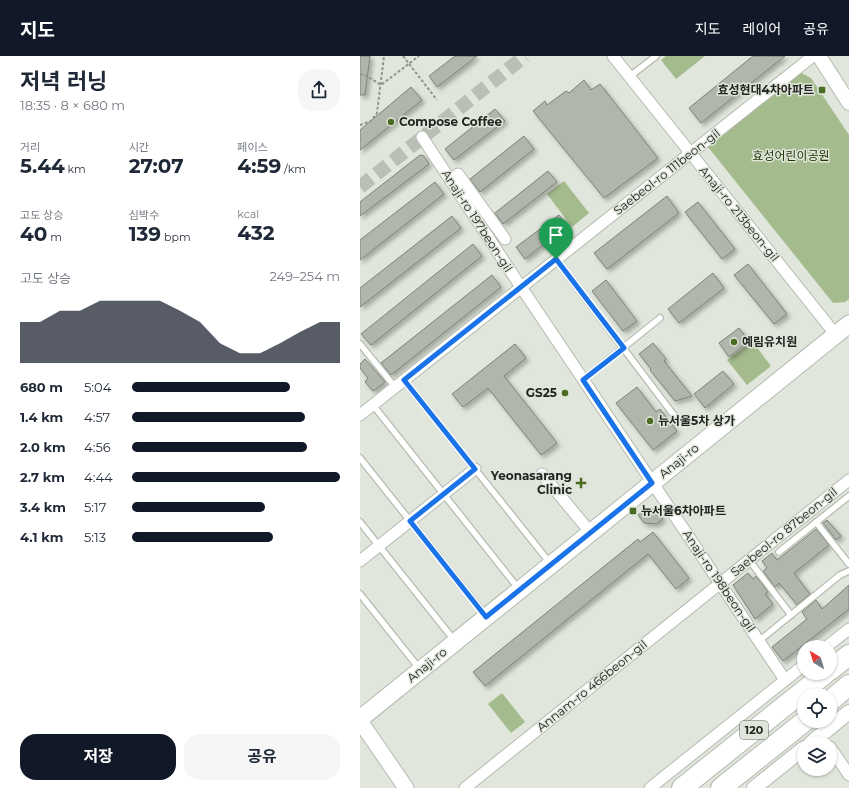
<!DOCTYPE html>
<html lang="ko">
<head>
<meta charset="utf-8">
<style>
	:root { --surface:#fff; --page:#f6f6f7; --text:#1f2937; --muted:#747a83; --accent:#111827 }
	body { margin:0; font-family:Montserrat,"Noto Sans KR",sans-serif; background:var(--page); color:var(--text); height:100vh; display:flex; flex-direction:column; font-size:15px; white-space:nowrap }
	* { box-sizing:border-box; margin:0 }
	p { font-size:13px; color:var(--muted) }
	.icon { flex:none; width:22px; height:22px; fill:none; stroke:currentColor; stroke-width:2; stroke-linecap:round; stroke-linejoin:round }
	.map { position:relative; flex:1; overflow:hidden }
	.drawer { display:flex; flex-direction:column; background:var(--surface); width:360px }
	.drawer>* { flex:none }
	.needle { width:26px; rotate:322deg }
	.tools { position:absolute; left:437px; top:584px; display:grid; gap:8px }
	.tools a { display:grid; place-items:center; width:40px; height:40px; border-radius:50%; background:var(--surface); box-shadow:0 1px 3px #0004; font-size:20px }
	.pin { position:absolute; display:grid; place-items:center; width:34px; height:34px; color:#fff; margin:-41px -17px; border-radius:50% 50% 50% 0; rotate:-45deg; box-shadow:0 0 4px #0007 }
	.pin .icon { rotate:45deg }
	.round { display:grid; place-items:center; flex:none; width:42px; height:42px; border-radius:16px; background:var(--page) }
	.head { display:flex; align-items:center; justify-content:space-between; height:68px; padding:0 20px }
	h1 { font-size:22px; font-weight:700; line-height:30px }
	.metrics { display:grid; grid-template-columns:repeat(3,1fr); gap:6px; height:68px; padding:4px 20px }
	.metrics div { display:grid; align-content:center }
	.metrics b { font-size:20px; font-weight:700 }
	.metrics small { font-size:11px; font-weight:400 }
	.metrics p { font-size:11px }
	.chart { height:112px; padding:8px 20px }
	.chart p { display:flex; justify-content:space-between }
	.chart svg { width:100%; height:72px; margin-top:4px; fill:var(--accent); opacity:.7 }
	.primary-button { display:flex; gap:8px; margin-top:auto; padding:8px 20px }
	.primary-button a { flex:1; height:46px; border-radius:16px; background:var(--accent); color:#fff; font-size:16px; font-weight:700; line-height:46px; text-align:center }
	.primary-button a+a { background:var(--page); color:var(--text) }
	ul { padding:0 20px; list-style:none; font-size:13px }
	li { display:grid; grid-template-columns:64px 48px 1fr; align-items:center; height:30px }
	li i { height:10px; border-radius:5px; background:var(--accent) }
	header { display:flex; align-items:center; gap:24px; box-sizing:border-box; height:56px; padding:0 20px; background:var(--accent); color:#fff }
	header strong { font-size:19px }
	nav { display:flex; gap:22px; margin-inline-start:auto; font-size:14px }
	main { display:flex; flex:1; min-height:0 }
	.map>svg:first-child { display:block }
</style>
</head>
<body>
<header>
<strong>지도</strong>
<nav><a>지도</a><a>레이어</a><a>공유</a></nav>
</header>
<main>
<section class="drawer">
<div class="head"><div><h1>저녁 러닝</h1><p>18:35 · 8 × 680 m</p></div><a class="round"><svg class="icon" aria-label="share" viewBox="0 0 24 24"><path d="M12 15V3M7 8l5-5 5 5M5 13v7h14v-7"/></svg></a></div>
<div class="metrics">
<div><p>거리</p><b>5.44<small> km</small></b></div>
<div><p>시간</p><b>27:07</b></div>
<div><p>페이스</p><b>4:59<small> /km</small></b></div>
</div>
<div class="metrics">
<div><p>고도 상승</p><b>40<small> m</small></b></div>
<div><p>심박수</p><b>139<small> bpm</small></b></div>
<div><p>kcal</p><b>432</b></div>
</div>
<div class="chart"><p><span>고도 상승</span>249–254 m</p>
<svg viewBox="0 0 160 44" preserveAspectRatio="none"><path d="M0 44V19L10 19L20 12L30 12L40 6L50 6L60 6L70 6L80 12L90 19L100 32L110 38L120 38L130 32L140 25L150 19L160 19V44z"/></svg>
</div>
<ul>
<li><b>680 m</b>5:04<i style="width:76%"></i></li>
<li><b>1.4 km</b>4:57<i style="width:83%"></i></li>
<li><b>2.0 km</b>4:56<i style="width:84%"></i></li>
<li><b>2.7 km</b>4:44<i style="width:100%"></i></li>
<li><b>3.4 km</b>5:17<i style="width:64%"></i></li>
<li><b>4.1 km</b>5:13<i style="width:68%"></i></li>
</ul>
<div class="primary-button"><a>저장</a><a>공유</a></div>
</section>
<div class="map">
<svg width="489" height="732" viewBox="0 0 489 732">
	<defs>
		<filter id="shadow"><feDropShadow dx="3" dy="3" stdDeviation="2" flood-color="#0004"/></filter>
	</defs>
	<rect width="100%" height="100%" fill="#e0e6db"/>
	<g fill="#a4bc8d">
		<path d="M 306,0 L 345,0 L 316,23 L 301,4 Z"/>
		<path d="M 441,17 L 451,22 L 489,79 L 489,243 L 485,246 L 473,247 L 348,91 Z"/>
		<path d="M 204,125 L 229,157 L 212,171 L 187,138 Z"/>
		<path d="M 392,285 L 411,310 L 387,329 L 367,304 Z"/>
		<path d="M 142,637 L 165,666 L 151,677 L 128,648 Z"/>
	</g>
	<g fill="#b0b6ab" stroke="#7d8278" filter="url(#shadow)">
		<path d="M 0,0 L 10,0 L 5,39 L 0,39 Z"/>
		<path d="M 95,0 L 117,0 L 77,31 L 69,20 Z"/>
		<path d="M 393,0 L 425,0 L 341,67 L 329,52 Z"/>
		<path d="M 224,24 L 231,34 L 240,28 L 298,102 L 244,142 L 173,55 L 185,45 L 187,49 L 206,35 L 209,37 Z"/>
		<path d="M 51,31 L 62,44 L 0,94 L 0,74 Z"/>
		<path d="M 135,53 L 145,65 L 94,104 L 85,93 Z"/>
		<path d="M 164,80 L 174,93 L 120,136 L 110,123 Z"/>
		<path d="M 60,99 L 64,100 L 69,108 L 0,160 L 0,146 Z"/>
		<path d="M 188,115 L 197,126 L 143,168 L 135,157 Z"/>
		<path d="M 75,126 L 84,138 L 0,204 L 0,184 Z"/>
		<path d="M 307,140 L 319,157 L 247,213 L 234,197 Z"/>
		<path d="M 338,146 L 375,193 L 362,203 L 325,156 Z"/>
		<path d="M 199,159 L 207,170 L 165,203 L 156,191 Z"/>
		<path d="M 92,160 L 101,172 L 0,251 L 0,232 Z"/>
		<path d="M 113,188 L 122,200 L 11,289 L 1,278 Z"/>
		<path d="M 388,208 L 427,258 L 414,268 L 374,219 Z"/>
		<path d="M 353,217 L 364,232 L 319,267 L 308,253 Z"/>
		<path d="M 132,219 L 141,231 L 31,319 L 21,307 Z"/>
		<path d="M 246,224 L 277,265 L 263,275 L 232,235 Z"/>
		<path d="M 379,272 L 389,285 L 369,301 L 359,287 Z"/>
		<path d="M 293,287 L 306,303 L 304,305 L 332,340 L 315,345 L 290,314 L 291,313 L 279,298 Z"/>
		<path d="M 155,288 L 166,302 L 144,320 L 197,387 L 181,399 L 128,332 L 103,351 L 92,338 Z"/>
		<path d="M 5,303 L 25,326 L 13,335 L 5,326 L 8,322 L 0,312 L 0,308 Z"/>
		<path d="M 363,315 L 374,328 L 345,352 L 334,338 Z"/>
		<path d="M 277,331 L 296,356 L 300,353 L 317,375 L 293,394 L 256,347 Z"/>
		<path d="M 286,453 L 296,453 L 303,463 L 296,468 L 284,467 L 278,459 Z"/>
		<path d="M 467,464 L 481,480 L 476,484 L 463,467 Z"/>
		<path d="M 456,473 L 469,489 L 434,517 L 450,538 L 437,549 L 419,527 L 415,531 L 403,515 L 407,512 L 402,505 L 412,497 L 417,504 Z"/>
		<path d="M 293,476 L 329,522 L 316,533 L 288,498 L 125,630 L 113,616 L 278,483 L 280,486 Z"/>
		<path d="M 388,517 L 393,523 L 396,520 L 408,536 L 405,538 L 413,548 L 395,563 L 373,529 Z"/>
		<path d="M 489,529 L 489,553 L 423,605 L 412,591 L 447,563 L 442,556 L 456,544 L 462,553 Z"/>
	</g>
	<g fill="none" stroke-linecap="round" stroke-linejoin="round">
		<path stroke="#babfb6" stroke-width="14" stroke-dasharray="14 7" stroke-linecap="butt" d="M 0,131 L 165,0"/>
		<defs>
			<g id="service">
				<path d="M 269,21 L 296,0"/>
				<path d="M 196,203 L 319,366"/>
				<path d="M 0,288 L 35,331"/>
				<path d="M 44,324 L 190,507"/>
				<path d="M 223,324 L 300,262"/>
				<path d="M 13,349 L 158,532"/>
				<path d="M 0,402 L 125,559"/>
				<path d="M 0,466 L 94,584"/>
				<path d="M 456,466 L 489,508"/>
				<path d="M 419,496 L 489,440"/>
				<path d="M 389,504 L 431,559"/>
				<path d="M 0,538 L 59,612"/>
				<path d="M 399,585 L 480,519 L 489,515"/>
			</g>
			<g id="minor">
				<path d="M 253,0 L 476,279"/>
				<path d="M 62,81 L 161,231 L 425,624"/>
				<path d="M 91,125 L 98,118 L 145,183"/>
				<path d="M 0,359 L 453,0"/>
				<path d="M 182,418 L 231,477"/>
				<path d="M 0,505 L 115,413"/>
				<path d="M 466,591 L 489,573"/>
				<path d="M 470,691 L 489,719"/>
				<path d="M 105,732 L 489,424"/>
				<path d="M 290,732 L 444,609"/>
			</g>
			<g id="tertiary">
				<path d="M 459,0 L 489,47"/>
				<path d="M 451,687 L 489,656"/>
				<path d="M 394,732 L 444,692"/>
			</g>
			<path id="secondary" d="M 0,665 L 46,732"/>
			<path id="primary" d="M 0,663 L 489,268"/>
			<g id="motorway">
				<path d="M 470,614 L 489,599"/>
				<path d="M 470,645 L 489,629"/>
				<path d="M 322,732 L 466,617"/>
				<path d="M 361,732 L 445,665"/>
			</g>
		</defs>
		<use href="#service" stroke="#b5bbb0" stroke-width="8"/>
		<use href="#minor" stroke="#b5bbb0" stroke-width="13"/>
		<use href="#tertiary" stroke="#b5bbb0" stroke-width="16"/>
		<use href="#secondary" stroke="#b5bbb0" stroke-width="17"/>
		<use href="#primary" stroke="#b5bbb0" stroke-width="19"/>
		<use href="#motorway" stroke="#b5bbb0" stroke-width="22"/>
		<g stroke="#91968d" stroke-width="2" stroke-dasharray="3 2" stroke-linecap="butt">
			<path d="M 43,0 L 77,44"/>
			<path d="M 0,18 L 7,20 L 21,29 L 59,0"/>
			<path d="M 0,69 L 11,65 L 17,57 L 24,0"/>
		</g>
		<use href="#service" stroke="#fff" stroke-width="5.5"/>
		<use href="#minor" stroke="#fff" stroke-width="11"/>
		<use href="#tertiary" stroke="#fff" stroke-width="14"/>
		<use href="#secondary" stroke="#fff" stroke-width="15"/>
		<use href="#primary" stroke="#fff" stroke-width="17"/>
		<use href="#motorway" stroke="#fff" stroke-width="20"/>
	</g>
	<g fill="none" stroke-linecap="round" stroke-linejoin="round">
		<defs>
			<path id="route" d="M 196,203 L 264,292 L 223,324 L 292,427 L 126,561 L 50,465 L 115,413 L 44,324 Z"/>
		</defs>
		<use href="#route" stroke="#fff" stroke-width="8"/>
		<use href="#route" stroke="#1a73e8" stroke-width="5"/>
	</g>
	<g fill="#4a6b22" stroke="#e0e6db" stroke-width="1.5">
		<rect x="458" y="30" width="8" height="8" rx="2"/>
		<circle cx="31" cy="66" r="4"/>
		<circle cx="374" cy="286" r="4"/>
		<circle cx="205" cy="337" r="4"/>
		<circle cx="290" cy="365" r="4"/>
		<path d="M219 421h4v4h4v4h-4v4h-4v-4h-4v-4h4z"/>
		<rect x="269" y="451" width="8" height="8" rx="2"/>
	</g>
	<g text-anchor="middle" stroke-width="3" stroke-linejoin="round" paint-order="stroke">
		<rect fill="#e0e6db" stroke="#5b5e58" stroke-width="1" x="380" y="665" width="28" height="18" rx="3"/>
		<g font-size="11" font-weight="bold" fill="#222420">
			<text x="394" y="678">120</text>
		</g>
		<g font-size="12" font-weight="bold" fill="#222420" stroke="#e0e6db" text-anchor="start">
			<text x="454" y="38" text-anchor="end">효성현대4차아파트</text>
			<text x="39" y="70">Compose Coffee</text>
			<text x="382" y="290">예림유치원</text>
			<text x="197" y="341" text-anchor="end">GS25</text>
			<text x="298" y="369">뉴서울5차 상가</text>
			<text x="212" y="424" text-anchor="end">Yeonasarang<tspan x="212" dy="14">Clinic</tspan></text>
			<text x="281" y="459">뉴서울6차아파트</text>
		</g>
		<g font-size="12" fill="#203502" stroke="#e0e6db">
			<text x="431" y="104">효성어린이공원</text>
		</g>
		<g font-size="12" fill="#222420" stroke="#e0e6db">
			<text transform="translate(307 116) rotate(-38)" y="4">Saebeol-ro 111beon-gil</text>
			<text transform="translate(379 158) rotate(51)" y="4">Anaji-ro 213beon-gil</text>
			<text transform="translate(117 165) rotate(57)" y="4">Anaji-ro 197beon-gil</text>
			<text transform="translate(319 405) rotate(-39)" y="4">Anaji-ro</text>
			<text transform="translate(424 476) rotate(-39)" y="4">Saebeol-ro 87beon-gil</text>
			<text transform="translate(359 525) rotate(56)" y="4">Anaji-ro 198beon-gil</text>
			<text transform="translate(67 609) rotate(-39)" y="4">Anaji-ro</text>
			<text transform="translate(232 630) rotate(-39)" y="4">Annam-ro 466beon-gil</text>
		</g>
	</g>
</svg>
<div class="tools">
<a><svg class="needle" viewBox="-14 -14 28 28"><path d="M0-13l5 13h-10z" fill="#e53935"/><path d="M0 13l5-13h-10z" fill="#747a83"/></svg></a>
<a><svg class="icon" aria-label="locate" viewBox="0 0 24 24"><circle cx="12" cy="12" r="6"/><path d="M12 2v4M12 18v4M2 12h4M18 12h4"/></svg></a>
<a><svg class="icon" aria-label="layers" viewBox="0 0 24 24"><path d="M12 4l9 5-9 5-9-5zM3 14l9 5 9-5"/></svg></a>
</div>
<div class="pin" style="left:196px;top:203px;background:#1e9e55"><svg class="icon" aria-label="arrive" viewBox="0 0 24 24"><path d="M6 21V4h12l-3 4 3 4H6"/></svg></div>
</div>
</main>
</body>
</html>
